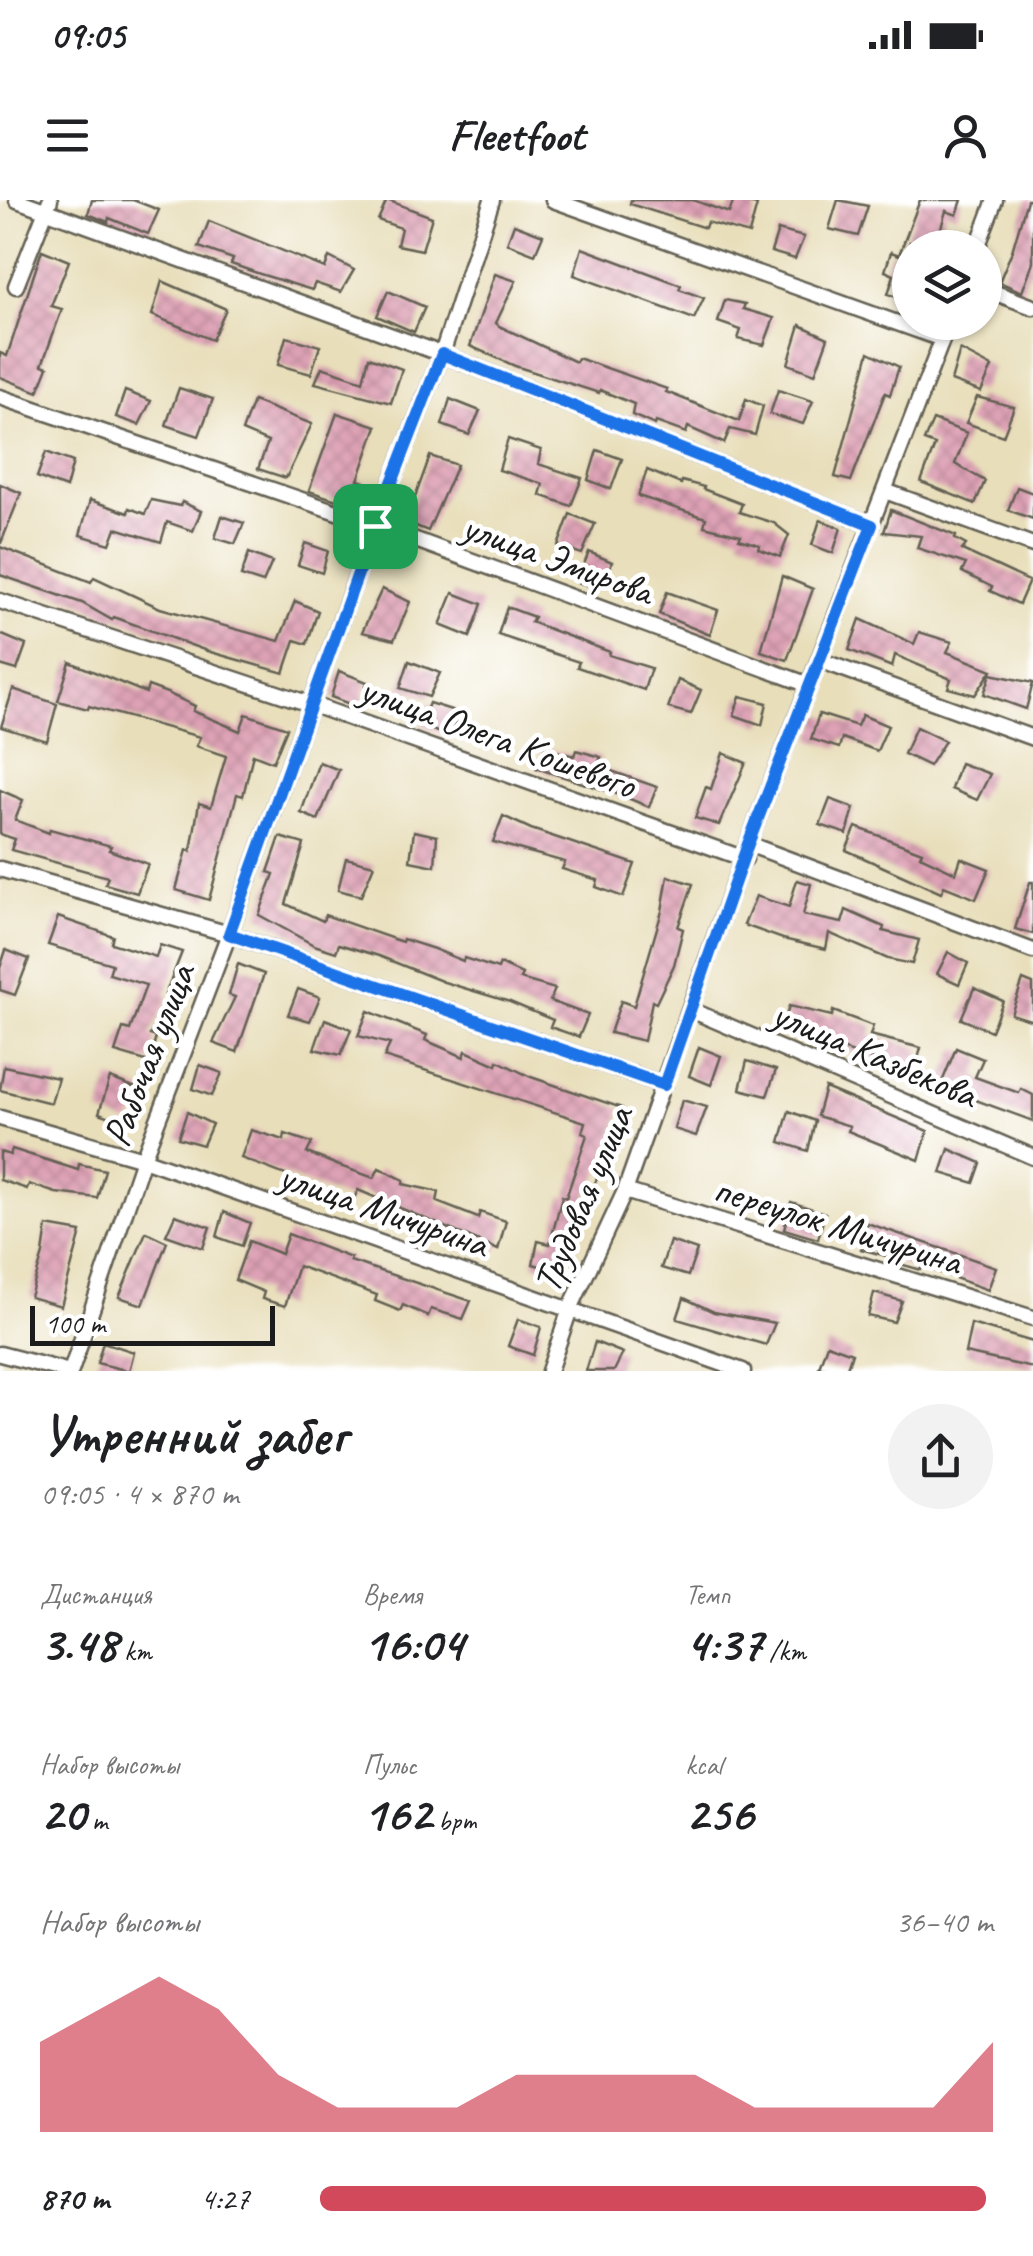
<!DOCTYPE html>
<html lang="ru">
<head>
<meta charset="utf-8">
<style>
	:root { --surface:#fff; --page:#f2f2f2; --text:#202124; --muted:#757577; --accent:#d1495b }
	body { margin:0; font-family:Caveat,sans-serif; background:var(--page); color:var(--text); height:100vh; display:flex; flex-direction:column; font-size:38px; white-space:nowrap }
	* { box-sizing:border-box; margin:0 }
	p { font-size:32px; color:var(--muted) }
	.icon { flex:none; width:55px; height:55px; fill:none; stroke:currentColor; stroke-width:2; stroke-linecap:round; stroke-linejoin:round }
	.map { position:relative; height:1171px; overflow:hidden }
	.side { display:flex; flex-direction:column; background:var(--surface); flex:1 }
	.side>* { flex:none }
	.tools { position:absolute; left:892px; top:30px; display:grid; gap:20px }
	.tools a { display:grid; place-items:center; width:110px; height:110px; border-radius:50%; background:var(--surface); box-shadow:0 2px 8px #0004; font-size:50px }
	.scale { position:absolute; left:30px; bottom:25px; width:245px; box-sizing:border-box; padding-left:10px; border:5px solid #1c1c1c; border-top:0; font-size:28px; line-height:35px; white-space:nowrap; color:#1c1c1c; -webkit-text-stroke:8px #fff; paint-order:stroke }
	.pin { position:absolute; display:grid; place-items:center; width:85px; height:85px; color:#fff; margin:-42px; border-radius:20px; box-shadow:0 5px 15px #0006 }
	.round { display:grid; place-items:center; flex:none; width:105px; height:105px; border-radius:52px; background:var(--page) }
	.summary { display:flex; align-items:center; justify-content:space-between; height:170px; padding:0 40px }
	h1 { font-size:55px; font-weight:700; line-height:75px }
	.stats { display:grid; grid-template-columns:repeat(3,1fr); gap:15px; height:170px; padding:10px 40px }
	.stats div { display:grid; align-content:center }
	.stats b { font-size:50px; font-weight:700 }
	.stats small { font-size:28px; font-weight:400 }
	.stats p { font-size:28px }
	.chart { height:280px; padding:20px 40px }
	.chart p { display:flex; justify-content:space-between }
	.chart svg { width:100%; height:180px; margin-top:10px; fill:var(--accent); opacity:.7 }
	ul { padding:0 40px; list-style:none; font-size:32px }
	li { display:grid; grid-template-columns:160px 120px 1fr; align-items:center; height:75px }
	li i { height:25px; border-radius:12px; background:var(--accent) }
	.status { display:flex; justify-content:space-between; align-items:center; height:70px; padding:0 50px; background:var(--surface); direction:ltr }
	.status svg { height:28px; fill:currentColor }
	header { display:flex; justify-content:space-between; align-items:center; height:130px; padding:0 40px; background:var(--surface); font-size:45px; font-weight:700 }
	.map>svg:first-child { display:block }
</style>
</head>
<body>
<div class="status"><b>09:05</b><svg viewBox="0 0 49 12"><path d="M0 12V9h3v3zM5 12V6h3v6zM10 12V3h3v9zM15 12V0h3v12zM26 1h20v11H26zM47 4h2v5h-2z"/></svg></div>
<header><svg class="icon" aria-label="menu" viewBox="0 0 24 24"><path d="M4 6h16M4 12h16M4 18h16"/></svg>Fleetfoot<svg class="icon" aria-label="person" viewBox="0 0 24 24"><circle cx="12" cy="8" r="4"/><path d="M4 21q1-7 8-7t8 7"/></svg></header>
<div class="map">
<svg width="1033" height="1171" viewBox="0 0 1033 1171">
	<defs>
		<pattern id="building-cross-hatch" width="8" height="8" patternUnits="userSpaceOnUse" patternTransform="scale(2.5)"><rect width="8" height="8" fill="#dea2b6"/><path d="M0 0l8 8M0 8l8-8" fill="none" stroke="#be8b9c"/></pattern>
	</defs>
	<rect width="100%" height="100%" fill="#fff"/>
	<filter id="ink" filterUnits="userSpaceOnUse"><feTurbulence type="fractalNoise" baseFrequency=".01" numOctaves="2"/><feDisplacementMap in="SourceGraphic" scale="20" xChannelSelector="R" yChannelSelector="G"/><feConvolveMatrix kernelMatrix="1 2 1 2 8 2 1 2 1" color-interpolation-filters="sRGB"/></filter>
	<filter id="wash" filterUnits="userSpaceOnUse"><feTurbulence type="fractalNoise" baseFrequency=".0048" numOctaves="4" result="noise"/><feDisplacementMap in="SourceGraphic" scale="40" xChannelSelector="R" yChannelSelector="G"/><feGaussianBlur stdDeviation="2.25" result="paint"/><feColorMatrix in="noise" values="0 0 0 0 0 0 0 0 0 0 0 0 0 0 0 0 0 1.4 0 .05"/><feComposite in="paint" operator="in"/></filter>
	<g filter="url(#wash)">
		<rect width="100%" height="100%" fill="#e8deba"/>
		<g id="blocks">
			<g fill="url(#building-cross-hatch)">
				<path d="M 92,0 L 133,0 L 159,10 L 148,34 L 109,18 L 108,22 L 88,14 Z"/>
				<path d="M 387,0 L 432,17 L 422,50 L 397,45 L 401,28 L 378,20 Z"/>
				<path d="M 631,0 L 693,0 L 729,13 L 734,0 L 757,5 L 749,34 L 707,22 L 705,28 L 630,4 Z"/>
				<path d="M 838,0 L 868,6 L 858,36 L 829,29 Z"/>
				<path d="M 920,0 L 962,0 L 957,15 L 946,11 L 935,48 L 910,42 L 910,102 L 888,94 L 894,75 L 885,71 L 891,52 L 899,55 Z"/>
				<path d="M 1027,0 L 1033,0 L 1033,62 L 1022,92 L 999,82 L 1012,51 Z"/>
				<path d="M 209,21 L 325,68 L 329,57 L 354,70 L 341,92 L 315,83 L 312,90 L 260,74 L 231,64 L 233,59 L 199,47 Z"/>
				<path d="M 514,24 L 543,35 L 535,54 L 507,43 Z"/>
				<path d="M 778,30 L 804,37 L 795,59 L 771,52 Z"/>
				<path d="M 582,48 L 681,85 L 679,89 L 704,98 L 694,119 L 574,75 Z"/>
				<path d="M 42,50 L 69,61 L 51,106 L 62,109 L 42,165 L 48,167 L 38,192 L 0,177 L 0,153 L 7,156 Z"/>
				<path d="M 495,74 L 516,81 L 496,123 L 499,126 L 576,162 L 578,158 L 667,189 L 666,192 L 739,221 L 746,199 L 763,206 L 755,235 L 730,229 L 724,243 L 688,227 L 686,233 L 656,222 L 655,225 L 632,215 L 634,204 L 600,190 L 599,193 L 515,166 L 470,146 Z"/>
				<path d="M 162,81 L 226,109 L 212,140 L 152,115 Z"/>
				<path d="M 388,91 L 425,107 L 414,132 L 377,116 Z"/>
				<path d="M 725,100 L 745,104 L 743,109 L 774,118 L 764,145 L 738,139 L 741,130 L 718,122 Z"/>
				<path d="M 800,125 L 828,138 L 815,174 L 788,164 Z"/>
				<path d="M 286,137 L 320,146 L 311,174 L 278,165 Z"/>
				<path d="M 960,150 L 992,167 L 981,192 L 951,181 Z"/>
				<path d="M 869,152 L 899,167 L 890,195 L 885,193 L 851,281 L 835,277 Z"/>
				<path d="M 369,157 L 402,169 L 391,203 L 315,183 L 322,167 L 363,181 Z"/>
				<path d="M 179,188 L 213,199 L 199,236 L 166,225 Z"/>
				<path d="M 778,190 L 813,201 L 803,224 L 770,214 Z"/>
				<path d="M 125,191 L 151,201 L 139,225 L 116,217 Z"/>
				<path d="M 977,197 L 1014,207 L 1003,236 L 966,223 Z"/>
				<path d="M 450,199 L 480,211 L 469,235 L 442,225 Z"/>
				<path d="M 253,201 L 312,224 L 286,278 L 258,269 L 268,242 L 242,231 Z"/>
				<path d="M 337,213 L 377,226 L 358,280 L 364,282 L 355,306 L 309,291 Z"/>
				<path d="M 933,220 L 967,233 L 955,264 L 985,281 L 975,304 L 921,282 L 935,245 L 924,241 Z"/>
				<path d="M 508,239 L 541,250 L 538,264 L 582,278 L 571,306 L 540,295 L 543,284 L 499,270 Z"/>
				<path d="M 597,250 L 622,259 L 611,289 L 588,280 Z"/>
				<path d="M 46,252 L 73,262 L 66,288 L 37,277 Z"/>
				<path d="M 430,256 L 457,265 L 428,331 L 406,322 Z"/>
				<path d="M 647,270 L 681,284 L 682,281 L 704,287 L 703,289 L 742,304 L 739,312 L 774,323 L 789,335 L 780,357 L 759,349 L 760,345 L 739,339 L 741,335 L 704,326 L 706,318 L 638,296 Z"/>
				<path d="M 0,284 L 21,293 L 1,343 L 0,343 Z"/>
				<path d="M 1017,287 L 1033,293 L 1033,319 L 1008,310 Z"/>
				<path d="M 90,300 L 128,313 L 129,308 L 145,314 L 151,300 L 180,306 L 182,302 L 201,311 L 193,331 L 167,322 L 161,342 L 116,328 L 110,344 L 80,335 Z"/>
				<path d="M 891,310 L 956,336 L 955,339 L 966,345 L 962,350 L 1029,381 L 1019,404 L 990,391 L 992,387 L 962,372 L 966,364 L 917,348 L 921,336 L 884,332 Z"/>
				<path d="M 570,314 L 595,324 L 582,354 L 558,346 Z"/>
				<path d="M 222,316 L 244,323 L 235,344 L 215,338 Z"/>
				<path d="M 820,320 L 841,328 L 833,353 L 812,345 Z"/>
				<path d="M 305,343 L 328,351 L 322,373 L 298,365 Z"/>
				<path d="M 0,347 L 91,382 L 94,377 L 160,408 L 279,441 L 295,401 L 318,411 L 307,444 L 295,440 L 284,473 L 207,451 L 114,417 L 112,420 L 82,403 L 0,375 Z"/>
				<path d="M 589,352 L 612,362 L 600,389 L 577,382 Z"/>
				<path d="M 249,353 L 272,362 L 263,383 L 241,376 Z"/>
				<path d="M 782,376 L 813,389 L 787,460 L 761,451 Z"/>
				<path d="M 382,389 L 410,402 L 394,440 L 362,432 Z"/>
				<path d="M 667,392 L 718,410 L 710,435 L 659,414 Z"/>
				<path d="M 453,393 L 482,404 L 470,437 L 440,425 Z"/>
				<path d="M 507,407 L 534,417 L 531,422 L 610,452 L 609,455 L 651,468 L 644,490 L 577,467 L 579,462 L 498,435 Z"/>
				<path d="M 860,419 L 914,444 L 919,432 L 952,442 L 947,452 L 992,470 L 975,495 L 948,488 L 951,479 L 895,455 L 892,467 L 849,450 Z"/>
				<path d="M 0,434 L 26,445 L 17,470 L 0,465 Z"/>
				<path d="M 409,461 L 440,473 L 429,497 L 400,488 Z"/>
				<path d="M 70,462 L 146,493 L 148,486 L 167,493 L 195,506 L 193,511 L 240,531 L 246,514 L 287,528 L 273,562 L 253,554 L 243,596 L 237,594 L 209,700 L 176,690 L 187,650 L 191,651 L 199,603 L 211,607 L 226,556 L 196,546 L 200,537 L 89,506 L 88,509 L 58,501 Z"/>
				<path d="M 339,471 L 367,482 L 360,508 L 331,497 Z"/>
				<path d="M 991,474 L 1033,483 L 1026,509 L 984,494 Z"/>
				<path d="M 678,480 L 701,490 L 691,514 L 668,508 Z"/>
				<path d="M 13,489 L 57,504 L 47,541 L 1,527 Z"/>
				<path d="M 740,496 L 767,503 L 762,525 L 734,515 Z"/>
				<path d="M 429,503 L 461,513 L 449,537 L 420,525 Z"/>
				<path d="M 819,514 L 857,526 L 862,515 L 888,526 L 877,551 L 842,538 L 839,548 L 811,539 Z"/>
				<path d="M 916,527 L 945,541 L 929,566 L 904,554 Z"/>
				<path d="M 545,548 L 574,556 L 576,550 L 601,557 L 597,566 L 657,587 L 649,607 L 623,596 L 536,568 Z"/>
				<path d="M 723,553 L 746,563 L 719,625 L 695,618 L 706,587 L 711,589 Z"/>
				<path d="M 319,562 L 339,570 L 318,620 L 301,613 Z"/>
				<path d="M 960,563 L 990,574 L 977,600 L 951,589 Z"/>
				<path d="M 0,590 L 23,600 L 15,620 L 49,633 L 50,629 L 111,646 L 109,650 L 148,664 L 137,693 L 105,684 L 108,677 L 11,650 L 15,639 L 0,634 Z"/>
				<path d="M 830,599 L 854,608 L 847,634 L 820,625 Z"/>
				<path d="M 503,616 L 531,629 L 635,664 L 623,697 L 596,687 L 598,680 L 562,669 L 565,662 L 493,642 Z"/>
				<path d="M 856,627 L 922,652 L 920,656 L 956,673 L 961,658 L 989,669 L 976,699 L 944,686 L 941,693 L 846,650 Z"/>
				<path d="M 414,631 L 437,636 L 435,666 L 410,661 Z"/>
				<path d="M 280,637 L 304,644 L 286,704 L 323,721 L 325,715 L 402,742 L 403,739 L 434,749 L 463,761 L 464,758 L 498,769 L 500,764 L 522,774 L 520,779 L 555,789 L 550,801 L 588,815 L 579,837 L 550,827 L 553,820 L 510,802 L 444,782 L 379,756 L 339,744 L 336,752 L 314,745 L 259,715 L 274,674 L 268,672 Z"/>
				<path d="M 346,658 L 374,665 L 361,696 L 338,690 Z"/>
				<path d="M 668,676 L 693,684 L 678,727 L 683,729 L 674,765 L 656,803 L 652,801 L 644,841 L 610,833 L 621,801 L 634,806 L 662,711 Z"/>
				<path d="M 797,680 L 811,684 L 803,715 L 842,723 L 846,710 L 884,727 L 883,731 L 919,740 L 912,764 L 888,759 L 829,733 L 826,749 L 783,739 L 744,725 L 756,696 L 789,707 Z"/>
				<path d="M 1030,682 L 1033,682 L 1033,734 L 1015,729 Z"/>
				<path d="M 58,717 L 113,736 L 111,743 L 156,757 L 160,745 L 182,752 L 165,795 L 169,797 L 150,835 L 156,837 L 149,862 L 115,852 L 123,828 L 130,830 L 146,785 L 109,774 L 112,764 L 48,745 Z"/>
				<path d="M 6,750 L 29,759 L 15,795 L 0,790 L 0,768 Z"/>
				<path d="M 948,752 L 968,763 L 959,784 L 937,774 Z"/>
				<path d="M 238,764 L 264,774 L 237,852 L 213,843 L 235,797 L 229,795 Z"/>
				<path d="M 1023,780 L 1033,784 L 1033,821 L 1011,814 Z"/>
				<path d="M 974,788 L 1003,801 L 991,831 L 961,819 Z"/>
				<path d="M 298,789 L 320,797 L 310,821 L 288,815 Z"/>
				<path d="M 789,806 L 832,816 L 833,811 L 873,826 L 870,835 L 921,848 L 914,873 L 806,837 L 805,841 L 781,833 Z"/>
				<path d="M 368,811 L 427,835 L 425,840 L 464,857 L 466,851 L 497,865 L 498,861 L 531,877 L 622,908 L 612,941 L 593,988 L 590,987 L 562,1072 L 533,1064 L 538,1041 L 550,1044 L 562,996 L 566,998 L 587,935 L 582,933 L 585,922 L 384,857 L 390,844 L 358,836 Z"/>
				<path d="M 325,819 L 351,829 L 341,855 L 314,849 Z"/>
				<path d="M 699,847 L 721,856 L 711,885 L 689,876 Z"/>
				<path d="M 956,848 L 983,859 L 975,877 L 1019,893 L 1021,889 L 1033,895 L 1033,921 L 940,887 Z"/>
				<path d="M 747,861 L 776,870 L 767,896 L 740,889 Z"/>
				<path d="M 200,865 L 222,873 L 212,896 L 193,889 Z"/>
				<path d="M 4,866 L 58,878 L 51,903 L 0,890 Z"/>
				<path d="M 110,878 L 144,891 L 130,924 L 99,913 Z"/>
				<path d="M 825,888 L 928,931 L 919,960 L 848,931 L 850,926 L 817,916 Z"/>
				<path d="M 682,900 L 707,907 L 696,936 L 674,929 Z"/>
				<path d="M 789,911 L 815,921 L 808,951 L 780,942 Z"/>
				<path d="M 187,912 L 212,924 L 203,945 L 178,938 Z"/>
				<path d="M 251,930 L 284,940 L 285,934 L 312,943 L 307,953 L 340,966 L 374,978 L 379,968 L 404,980 L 403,984 L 439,992 L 437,1002 L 478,1018 L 480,1012 L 506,1021 L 498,1050 L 358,990 L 353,1001 L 241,958 Z"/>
				<path d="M 12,949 L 78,970 L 79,964 L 105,970 L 97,998 L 56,993 L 29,984 L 27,989 L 0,980 L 0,952 L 10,955 Z"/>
				<path d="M 949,949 L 981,963 L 974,983 L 941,973 Z"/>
				<path d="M 791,1002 L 825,1013 L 818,1039 L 784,1029 Z"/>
				<path d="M 224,1012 L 250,1023 L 242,1046 L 217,1037 Z"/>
				<path d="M 175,1015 L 210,1027 L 203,1048 L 166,1035 Z"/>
				<path d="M 867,1023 L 996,1067 L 988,1090 L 922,1066 L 921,1070 L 900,1064 L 901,1060 L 861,1049 Z"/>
				<path d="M 47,1026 L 81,1032 L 61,1106 L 30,1097 L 43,1054 Z"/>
				<path d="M 146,1032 L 167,1042 L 143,1105 L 119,1097 Z"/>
				<path d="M 288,1034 L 351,1058 L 350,1061 L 471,1101 L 463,1119 L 431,1109 L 428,1116 L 403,1105 L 400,1111 L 375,1101 L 377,1095 L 298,1066 L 285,1106 L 262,1099 L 264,1092 L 235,1080 L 249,1041 L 281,1054 Z"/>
				<path d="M 670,1041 L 697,1050 L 688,1076 L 661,1068 Z"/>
				<path d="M 874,1093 L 902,1101 L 894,1122 L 868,1116 Z"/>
				<path d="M 684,1098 L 714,1112 L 775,1123 L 766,1145 L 677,1119 Z"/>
				<path d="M 518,1119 L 541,1127 L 533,1155 L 508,1146 Z"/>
				<path d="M 971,1124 L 1033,1142 L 1033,1168 L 965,1153 Z"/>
				<path d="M 103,1142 L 134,1152 L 129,1171 L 97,1163 Z"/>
				<path d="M 595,1142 L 623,1153 L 614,1171 L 586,1171 Z"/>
				<path d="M 827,1144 L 852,1153 L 846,1171 L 819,1167 Z"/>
			</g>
		</g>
	</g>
	<g filter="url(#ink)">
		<use href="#blocks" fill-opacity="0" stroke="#636053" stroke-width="2.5"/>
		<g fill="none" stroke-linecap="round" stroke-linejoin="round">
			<defs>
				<g id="street">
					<path d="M 17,0 L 442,154 L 872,325"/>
					<path d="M 553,0 L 942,139"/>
					<path d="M 977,48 L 995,0"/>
					<path d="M 16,86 L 50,0"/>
					<path d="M 985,89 L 1033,107"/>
					<path d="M 0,197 L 375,325 L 809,485"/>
					<path d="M 885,291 L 1033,345"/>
					<path d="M 0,401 L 310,504 L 745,659"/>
					<path d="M 819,460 L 1033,538"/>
					<path d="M 748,644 L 1033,751"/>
					<path d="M 0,669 L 229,734 L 664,885"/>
					<path d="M 691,810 L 1033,957"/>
					<path d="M 0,918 L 143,959 L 743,1171"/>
					<path d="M 625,991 L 1033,1118"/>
					<path d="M 0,1154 L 66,1171"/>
					<path d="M 71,1171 L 143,959 L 229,734 L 375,325 L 442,154 L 492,0"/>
					<path d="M 549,1171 L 570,1109 L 625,991 L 748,644 L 949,122"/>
				</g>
			</defs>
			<use href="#street" stroke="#636053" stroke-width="19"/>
			<use href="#street" stroke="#fff" stroke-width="14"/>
		</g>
	</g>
	<g fill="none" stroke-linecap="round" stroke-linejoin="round" filter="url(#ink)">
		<defs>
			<path id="route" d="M 442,154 L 872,325 L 748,644 L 664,885 L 229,734 L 375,326 Z"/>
		</defs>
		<use href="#route" stroke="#fff" stroke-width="20"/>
		<use href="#route" stroke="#1a73e8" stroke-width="12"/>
	</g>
	<g text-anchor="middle" stroke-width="9" stroke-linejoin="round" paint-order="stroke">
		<g font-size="40" fill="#1c1c1c" stroke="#fff">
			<text transform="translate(558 358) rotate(20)" y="14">улица Эмирова</text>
			<text transform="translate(498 536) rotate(20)" y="14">улица Олега Кошевого</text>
			<text transform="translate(875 853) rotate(23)" y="14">улица Казбекова</text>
			<text transform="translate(148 855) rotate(-69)" y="14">Рабочая улица</text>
			<text transform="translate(582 999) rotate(-67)" y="14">Трудовая улица</text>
			<text transform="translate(384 1009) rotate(19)" y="14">улица Мичурина</text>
			<text transform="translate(838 1024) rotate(17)" y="14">переулок Мичурина</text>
		</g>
	</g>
</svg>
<div class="tools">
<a><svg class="icon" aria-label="layers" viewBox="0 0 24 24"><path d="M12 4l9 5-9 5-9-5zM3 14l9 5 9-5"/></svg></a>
</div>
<div class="scale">100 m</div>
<div class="pin" style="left:375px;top:326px;background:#1e9e55"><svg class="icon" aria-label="arrive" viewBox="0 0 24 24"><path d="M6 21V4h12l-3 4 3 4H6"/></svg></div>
</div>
<section class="side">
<div class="summary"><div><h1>Утренний забег</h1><p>09:05 · 4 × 870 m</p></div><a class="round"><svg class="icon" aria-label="share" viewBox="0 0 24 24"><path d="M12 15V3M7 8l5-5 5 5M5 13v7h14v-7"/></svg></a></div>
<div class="stats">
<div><p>Дистанция</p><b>3.48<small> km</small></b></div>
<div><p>Время</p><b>16:04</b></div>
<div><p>Темп</p><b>4:37<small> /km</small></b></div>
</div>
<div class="stats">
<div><p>Набор высоты</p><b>20<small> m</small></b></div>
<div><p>Пульс</p><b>162<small> bpm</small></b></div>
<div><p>kcal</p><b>256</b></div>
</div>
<div class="chart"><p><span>Набор высоты</span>36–40 m</p>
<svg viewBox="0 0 160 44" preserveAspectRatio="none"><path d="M0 44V22L10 14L20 6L30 14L40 30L50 38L60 38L70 38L80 30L90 30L100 30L110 30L120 38L130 38L140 38L150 38L160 22V44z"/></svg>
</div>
<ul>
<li><b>870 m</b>4:27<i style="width:99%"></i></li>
</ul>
</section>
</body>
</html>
